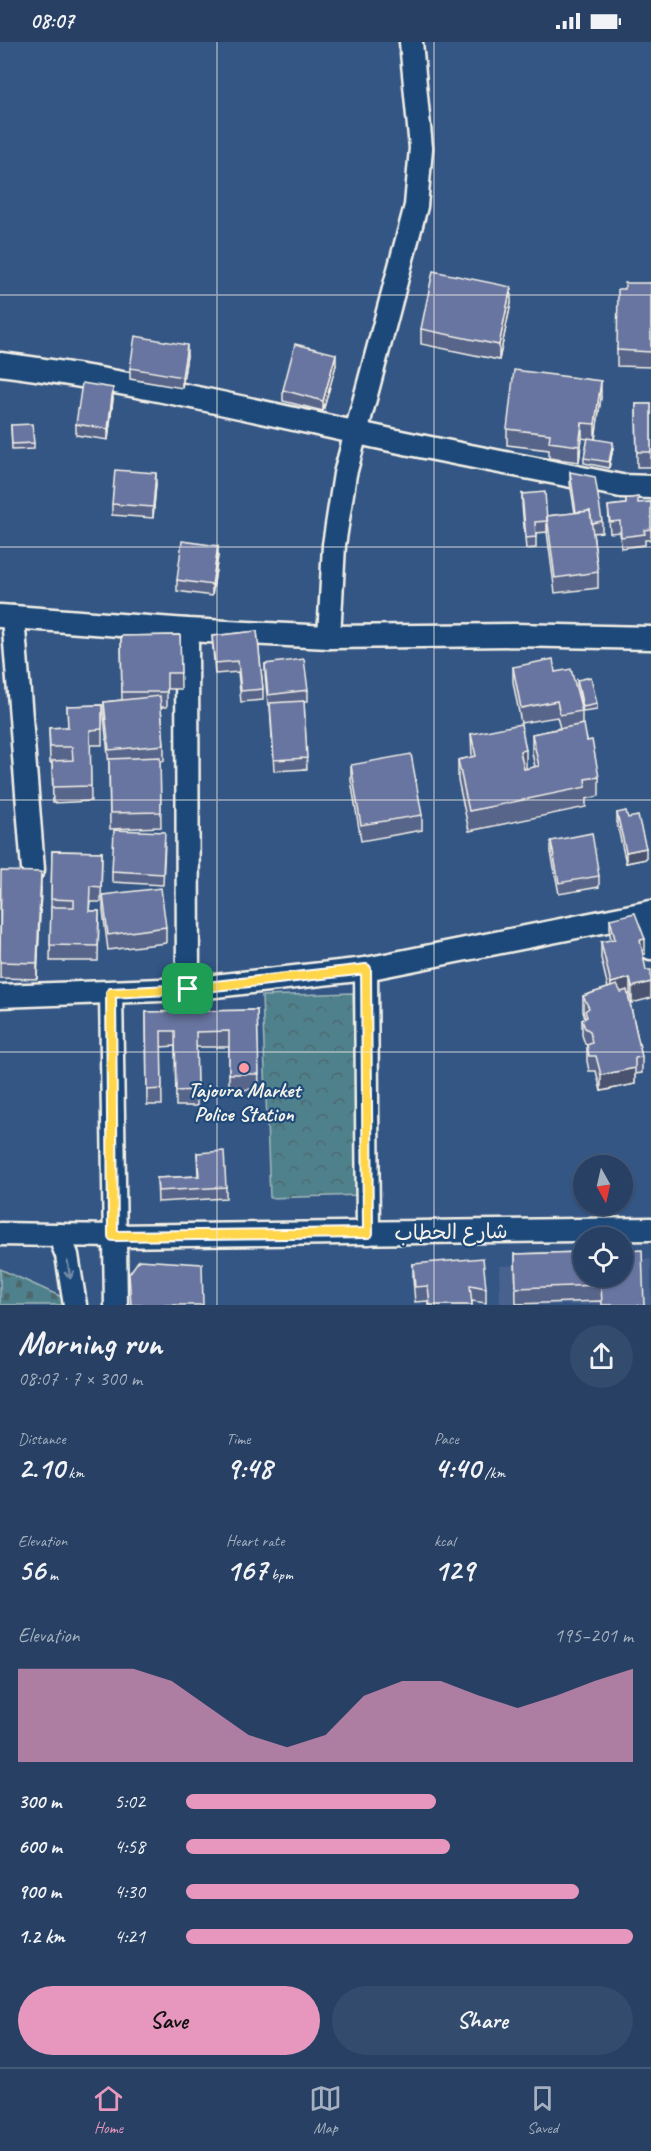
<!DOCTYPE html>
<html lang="en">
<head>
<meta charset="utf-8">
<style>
	:root { --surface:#274064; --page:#334b6d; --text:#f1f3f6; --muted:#a4afbf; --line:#435978; --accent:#e797bd }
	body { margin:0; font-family:Caveat,"Playpen Sans Arabic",sans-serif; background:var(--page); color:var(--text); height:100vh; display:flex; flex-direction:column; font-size:22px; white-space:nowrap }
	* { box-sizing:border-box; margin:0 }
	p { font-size:20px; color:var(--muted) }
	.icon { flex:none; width:33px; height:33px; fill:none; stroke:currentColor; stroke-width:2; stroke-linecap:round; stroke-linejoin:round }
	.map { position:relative; height:1263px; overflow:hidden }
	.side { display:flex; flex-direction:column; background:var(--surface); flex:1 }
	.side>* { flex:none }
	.needle { width:39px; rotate:172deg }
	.tools { position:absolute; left:573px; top:1113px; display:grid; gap:12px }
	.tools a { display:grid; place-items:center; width:60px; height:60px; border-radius:50%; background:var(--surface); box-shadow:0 2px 4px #0004,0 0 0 2px var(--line); font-size:30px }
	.pin { position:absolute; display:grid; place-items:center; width:51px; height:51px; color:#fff; margin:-26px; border-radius:12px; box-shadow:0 3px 9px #0006 }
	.round { display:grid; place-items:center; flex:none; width:63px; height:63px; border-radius:32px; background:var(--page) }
	.headline { display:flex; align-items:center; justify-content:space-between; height:102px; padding:0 18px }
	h1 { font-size:33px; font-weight:800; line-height:45px }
	.figures { display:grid; grid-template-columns:repeat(3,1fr); gap:9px; height:102px; padding:6px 18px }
	.figures div { display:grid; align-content:center }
	.figures b { font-size:30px; font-weight:800 }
	.figures small { font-size:16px; font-weight:400 }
	.figures p { font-size:16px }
	.chart { height:168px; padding:12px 18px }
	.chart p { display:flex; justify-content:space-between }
	.chart svg { width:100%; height:108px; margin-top:6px; fill:var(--accent); opacity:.7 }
	.action { display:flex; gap:12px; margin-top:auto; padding:12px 18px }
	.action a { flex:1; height:69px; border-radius:36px; background:var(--accent); color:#111; font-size:24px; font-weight:800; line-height:69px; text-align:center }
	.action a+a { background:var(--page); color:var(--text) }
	ul { padding:0 18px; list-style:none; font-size:20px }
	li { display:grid; grid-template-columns:96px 72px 1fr; align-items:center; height:45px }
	li i { height:15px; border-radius:8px; background:var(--accent) }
	.status { display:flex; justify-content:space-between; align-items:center; height:42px; padding:0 30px; background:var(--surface); direction:ltr }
	.status svg { height:16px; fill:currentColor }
	.dock { display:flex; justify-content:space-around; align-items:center; height:84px; border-top:2px solid var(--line); background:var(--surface); font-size:16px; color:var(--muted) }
	.dock a { display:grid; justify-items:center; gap:3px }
	.dock .active { color:var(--accent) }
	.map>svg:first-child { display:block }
</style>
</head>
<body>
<div class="status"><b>08:07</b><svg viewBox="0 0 49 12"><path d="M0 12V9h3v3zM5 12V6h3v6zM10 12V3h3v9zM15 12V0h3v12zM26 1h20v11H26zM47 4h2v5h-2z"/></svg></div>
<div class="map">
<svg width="651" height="1263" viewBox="0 0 651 1263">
	<defs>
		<pattern id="cemetery-stones" width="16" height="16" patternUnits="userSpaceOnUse" patternTransform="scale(1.5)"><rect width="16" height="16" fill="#50818d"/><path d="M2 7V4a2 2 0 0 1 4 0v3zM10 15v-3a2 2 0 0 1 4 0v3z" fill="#4d676d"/></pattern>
		<pattern id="park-crowns" width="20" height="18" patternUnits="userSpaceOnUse" patternTransform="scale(1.5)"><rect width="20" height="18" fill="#50818d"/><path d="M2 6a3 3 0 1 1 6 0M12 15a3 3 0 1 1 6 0" fill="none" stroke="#4d676d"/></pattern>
	</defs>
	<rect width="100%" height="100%" fill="#345685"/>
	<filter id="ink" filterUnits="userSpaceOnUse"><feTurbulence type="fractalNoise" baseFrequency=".0167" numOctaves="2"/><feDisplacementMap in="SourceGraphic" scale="12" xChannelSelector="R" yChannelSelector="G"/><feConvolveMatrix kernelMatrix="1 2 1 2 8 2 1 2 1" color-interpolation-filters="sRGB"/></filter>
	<g filter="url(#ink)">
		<path fill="#47628f" d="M 651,1217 L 651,1263 L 500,1263 L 499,1224 L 583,1220 L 584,1234 L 622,1234 L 623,1218 Z"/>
		<path fill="url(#cemetery-stones)" stroke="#a2b9ba" stroke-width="1.5" d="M 0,1227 L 62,1255 L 63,1263 L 0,1263 Z"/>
		<path fill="url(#park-crowns)" stroke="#a2b9ba" stroke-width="1.5" d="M 353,951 L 360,1153 L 270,1156 L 262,954 Z"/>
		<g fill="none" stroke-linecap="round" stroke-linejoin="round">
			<defs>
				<g id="minor">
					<path d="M 0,322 C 121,337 239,365 358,391 C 445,410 533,426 621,444 L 651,445"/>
					<path d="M 0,574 L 187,588 L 329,595 L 513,593 L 651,596"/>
					<path d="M 13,575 L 33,827"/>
					<path d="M 187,588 L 188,947"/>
					<path d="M 329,595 L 334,503 L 345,432 L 416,164 L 421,106 L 411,0"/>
					<path d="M 636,874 L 651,906"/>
					<path d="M 366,927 L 368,1191"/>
					<path d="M 111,951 L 116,1263"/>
					<path d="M 0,954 L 188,947 L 366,927 L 651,870"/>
					<path d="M 0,1192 L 113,1194 L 651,1187"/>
					<path d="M 59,1193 L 67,1213 L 75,1263"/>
				</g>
			</defs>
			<use href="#minor" stroke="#f4f1e8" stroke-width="27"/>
			<use href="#minor" stroke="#1f4a7a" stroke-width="22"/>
		</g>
		<g fill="#59658a" stroke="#f4f1e8" stroke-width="1.5">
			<path d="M 651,241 L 651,325 L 617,324 L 617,308 L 625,247 Z"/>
			<path d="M 511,261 L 499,318 L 421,302 L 421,287 Z"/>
			<path d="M 187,314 L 182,346 L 130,337 L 130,326 Z"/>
			<path d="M 336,323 L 323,369 L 283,359 L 283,348 Z"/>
			<path d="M 601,355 L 595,397 L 613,406 L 609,426 L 584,421 L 584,416 L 588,397 L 582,396 L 579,420 L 549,416 L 549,408 L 507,403 L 507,387 Z"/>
			<path d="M 113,357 L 108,398 L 76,393 L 76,382 Z"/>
			<path d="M 636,362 L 651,362 L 651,425 L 637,425 Z"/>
			<path d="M 11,383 L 34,401 L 34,407 L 12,408 Z"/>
			<path d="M 570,430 L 602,479 L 602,490 L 593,491 L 598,530 L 598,546 L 555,551 L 547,490 L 547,474 L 575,471 L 570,441 Z"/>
			<path d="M 156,442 L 153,476 L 112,473 L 112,462 Z"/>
			<path d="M 522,452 L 547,479 L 547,490 L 536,491 L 536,506 L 526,507 L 522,463 Z"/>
			<path d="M 626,457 L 638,461 L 651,460 L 651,498 L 645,498 L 645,503 L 621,506 L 620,490 L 610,491 L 608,464 L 626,462 Z"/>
			<path d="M 218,514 L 212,554 L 177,549 L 177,538 Z"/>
			<path d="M 257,589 L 263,647 L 263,658 L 241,660 L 238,630 L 215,632 L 212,594 Z"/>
			<path d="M 180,593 L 181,647 L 167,647 L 167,665 L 161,665 L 164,703 L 164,719 L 160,719 L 161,785 L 110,787 L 109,723 L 104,675 L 104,660 L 122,658 L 121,594 Z"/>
			<path d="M 265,622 L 308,648 L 308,659 L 304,659 L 307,727 L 274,729 L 270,663 L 268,663 L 265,633 Z"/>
			<path d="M 513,625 L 555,630 L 582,669 L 582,682 L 599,735 L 599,754 L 586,757 L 586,765 L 469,789 L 458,738 L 458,718 L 472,715 L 471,692 L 526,727 L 535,725 L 532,711 L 532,692 L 560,686 L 557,675 L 521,681 L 513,640 Z"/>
			<path d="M 577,638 L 597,662 L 597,668 L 583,670 L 577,643 Z"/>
			<path d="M 102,663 L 102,703 L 90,703 L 91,759 L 53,761 L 52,721 L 50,721 L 49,686 L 68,685 L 67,664 Z"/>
			<path d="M 351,723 L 422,773 L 422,788 L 361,799 L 351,738 Z"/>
			<path d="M 617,771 L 628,776 L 646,817 L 626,821 L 617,782 Z"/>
			<path d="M 551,799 L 599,834 L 599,845 L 559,852 L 551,810 Z"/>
			<path d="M 165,801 L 163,843 L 112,840 L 112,829 Z"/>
			<path d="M 52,809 L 102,810 L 101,860 L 90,860 L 89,869 L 99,869 L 98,919 L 50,919 Z"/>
			<path d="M 0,846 L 41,846 L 37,937 L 0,936 Z"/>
			<path d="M 103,853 L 166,885 L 166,901 L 108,908 L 103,869 Z"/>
			<path d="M 610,877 L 645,912 L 643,913 L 632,961 L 630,952 L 628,952 L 642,1015 L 642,1031 L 635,1032 L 635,1042 L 601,1049 L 596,1029 L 589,1029 L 587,1019 L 587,1003 L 585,1002 L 582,993 L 582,978 L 585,976 L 583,970 L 583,954 L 608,946 L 601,916 L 601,900 L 611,898 L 610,892 Z"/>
			<path d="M 257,968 L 259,1047 L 229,1048 L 229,1005 L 196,1005 L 197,1064 L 176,1064 L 175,1004 L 161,1005 L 162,1063 L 147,1063 L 146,970 Z"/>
			<path d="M 197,1111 L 226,1145 L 226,1156 L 158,1160 L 157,1136 L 198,1134 Z"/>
			<path d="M 584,1210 L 644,1263 L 601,1259 L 516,1262 L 515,1212 Z"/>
			<path d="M 413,1222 L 486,1246 L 486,1261 L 472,1259 L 472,1263 L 428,1263 L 428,1259 L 415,1260 L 413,1237 Z"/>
		</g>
		<g fill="#485270" stroke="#f4f1e8" stroke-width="1.5">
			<path d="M 511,245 L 511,261 L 499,318 L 499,303 Z"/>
			<path d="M 187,303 L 187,314 L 182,346 L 182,335 Z"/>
			<path d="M 336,312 L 336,323 L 323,369 L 323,359 Z"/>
			<path d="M 601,339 L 601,355 L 595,398 L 595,382 Z"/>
			<path d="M 113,346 L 113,357 L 108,398 L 108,387 Z"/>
			<path d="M 582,381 L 582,396 L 579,420 L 579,404 Z"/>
			<path d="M 613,400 L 613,406 L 609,426 L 609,420 Z"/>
			<path d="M 156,431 L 156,442 L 153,476 L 153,465 Z"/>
			<path d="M 218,504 L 218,514 L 212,554 L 212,543 Z"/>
			<path d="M 526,708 L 526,727 L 520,728 L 520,709 Z"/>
			<path d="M 646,806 L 646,817 L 626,821 L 626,810 Z"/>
			<path d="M 41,830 L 41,846 L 37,937 L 37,921 Z"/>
			<path d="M 645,897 L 645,912 L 640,913 L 640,898 Z"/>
			<path d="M 630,936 L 630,952 L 611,956 L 611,941 Z"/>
			<path d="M 651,940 L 651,956 L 632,961 L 632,945 Z"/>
			<path d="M 635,1026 L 635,1042 L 601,1049 L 601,1033 Z"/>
		</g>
		<g fill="#6775a0" stroke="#f4f1e8" stroke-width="1.5">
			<path d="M 433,229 L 511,245 L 499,303 L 421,287 Z"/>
			<path d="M 625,241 L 651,241 L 651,310 L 617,308 L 618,247 L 625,247 Z"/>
			<path d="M 135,294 L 187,303 L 182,335 L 130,326 Z"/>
			<path d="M 295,302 L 336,312 L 323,359 L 283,348 Z"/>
			<path d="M 514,328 L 601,339 L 595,382 L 582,381 L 579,404 L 549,400 L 550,392 L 507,387 Z"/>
			<path d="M 82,341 L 113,346 L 108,387 L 76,382 Z"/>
			<path d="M 636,362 L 651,362 L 651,410 L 637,410 Z"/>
			<path d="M 32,382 L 34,401 L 12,402 L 11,383 Z"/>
			<path d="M 588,396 L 613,400 L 609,420 L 584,416 Z"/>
			<path d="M 115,428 L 156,431 L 153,465 L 112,462 Z"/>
			<path d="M 570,430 L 595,435 L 602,479 L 592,481 L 590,469 L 576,470 Z"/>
			<path d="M 545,450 L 547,479 L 535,480 L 536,495 L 526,496 L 522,452 Z"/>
			<path d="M 638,455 L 638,461 L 651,460 L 651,487 L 644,488 L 645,492 L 621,495 L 620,479 L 610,480 L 608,464 L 626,462 L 626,457 Z"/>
			<path d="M 590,469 L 598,530 L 555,536 L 547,474 Z"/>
			<path d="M 182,499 L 218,504 L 212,543 L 177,538 Z"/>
			<path d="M 257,589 L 263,647 L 241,649 L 238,619 L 215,621 L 212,594 Z"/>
			<path d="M 180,593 L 181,631 L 167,631 L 167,650 L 122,650 L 121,594 Z"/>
			<path d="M 304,617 L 308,648 L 268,653 L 265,622 Z"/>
			<path d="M 553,617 L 555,630 L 571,627 L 582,669 L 560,673 L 557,659 L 521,666 L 513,625 Z"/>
			<path d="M 591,635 L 597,662 L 583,665 L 577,638 Z"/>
			<path d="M 160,654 L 164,703 L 109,708 L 104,660 Z"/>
			<path d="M 304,659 L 307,716 L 274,718 L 270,661 Z"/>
			<path d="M 102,663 L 102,687 L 90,688 L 91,744 L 53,745 L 52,719 L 73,718 L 72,705 L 50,705 L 49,686 L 68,685 L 67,664 Z"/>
			<path d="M 521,682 L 526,708 L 520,709 L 524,727 L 539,724 L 532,692 L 584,682 L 587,699 L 592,698 L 599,735 L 585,737 L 586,745 L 469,769 L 458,718 L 476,714 L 471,692 Z"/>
			<path d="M 411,712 L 422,773 L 361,783 L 351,723 Z"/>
			<path d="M 160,715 L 161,770 L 110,771 L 109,717 Z"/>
			<path d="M 626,769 L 628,776 L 638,774 L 646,806 L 626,810 L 617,771 Z"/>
			<path d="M 114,788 L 165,790 L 163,832 L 112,829 Z"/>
			<path d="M 592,791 L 599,834 L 559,841 L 551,799 Z"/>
			<path d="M 52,809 L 102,810 L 101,845 L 90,844 L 89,869 L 99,869 L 98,904 L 50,903 L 51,865 L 74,865 L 74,858 L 51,857 Z"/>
			<path d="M 1,829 L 41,830 L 37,921 L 0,920 Z"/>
			<path d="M 161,846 L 166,885 L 108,893 L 103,853 Z"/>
			<path d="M 635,871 L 645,897 L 640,898 L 646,928 L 651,928 L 651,940 L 632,945 L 630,936 L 611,941 L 601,900 L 615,897 L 610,877 Z"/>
			<path d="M 617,943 L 621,950 L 627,948 L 642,1015 L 635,1016 L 635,1026 L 601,1033 L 596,1014 L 589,1014 L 587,1003 L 592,1001 L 590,989 L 585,986 L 582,978 L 587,975 L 585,969 L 589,966 L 583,954 Z"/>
			<path d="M 257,968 L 259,1032 L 229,1032 L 229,989 L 196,990 L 197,1048 L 176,1049 L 175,989 L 161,989 L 162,1047 L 147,1048 L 146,970 Z"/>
			<path d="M 224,1109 L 226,1145 L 158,1149 L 157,1136 L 199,1134 L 197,1111 Z"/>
			<path d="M 642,1208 L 644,1263 L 602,1263 L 601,1243 L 516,1246 L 515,1212 L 584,1210 L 584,1234 L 622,1234 L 622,1209 Z"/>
			<path d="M 483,1216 L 486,1246 L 470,1243 L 472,1263 L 430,1263 L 428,1244 L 415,1245 L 413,1222 Z"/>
			<path d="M 139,1218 L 202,1222 L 203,1263 L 131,1263 L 129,1232 Z"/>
		</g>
		<defs><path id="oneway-shaft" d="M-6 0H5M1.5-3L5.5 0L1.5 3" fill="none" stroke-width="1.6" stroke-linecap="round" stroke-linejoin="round" transform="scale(1.5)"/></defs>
		<use stroke="#748da6" href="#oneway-shaft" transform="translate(69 1228) rotate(81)"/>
	</g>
	<g fill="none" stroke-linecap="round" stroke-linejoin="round" filter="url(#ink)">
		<defs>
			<path id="route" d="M 366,927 L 368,1191 L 113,1194 L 111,951 L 188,947 Z"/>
		</defs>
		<use href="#route" stroke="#fff" stroke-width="12"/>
		<use href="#route" stroke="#ffd54a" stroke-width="8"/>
	</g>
	<path fill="none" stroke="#f4f1e8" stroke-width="1.5" stroke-opacity="0.55" d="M 217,0 L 217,1263M 434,0 L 434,1263M 0,253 L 651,253M 0,505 L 651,505M 0,758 L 651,758M 0,1010 L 651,1010"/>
	<circle fill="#ff9aa2" stroke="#1f4a7a" stroke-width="2" cx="244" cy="1026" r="6"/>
	<g text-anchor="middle" stroke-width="4.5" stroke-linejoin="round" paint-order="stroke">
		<g font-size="21" font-weight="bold" fill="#f4f1e8" stroke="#1f4a7a">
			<text x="244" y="1055">Tajoura Market<tspan x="244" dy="24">Police Station</tspan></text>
		</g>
		<g font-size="21" fill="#f4f1e8" stroke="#1f4a7a">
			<text transform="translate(451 1190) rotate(-1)" y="7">شارع الحطاب</text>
		</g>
	</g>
</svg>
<div class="tools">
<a><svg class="needle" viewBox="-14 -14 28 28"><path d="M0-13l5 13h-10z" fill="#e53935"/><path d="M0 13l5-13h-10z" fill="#a4afbf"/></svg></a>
<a><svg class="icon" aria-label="locate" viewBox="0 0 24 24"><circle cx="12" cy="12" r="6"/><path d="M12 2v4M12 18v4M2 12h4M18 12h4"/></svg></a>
</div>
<div class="pin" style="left:188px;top:947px;background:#1e9e55"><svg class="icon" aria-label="arrive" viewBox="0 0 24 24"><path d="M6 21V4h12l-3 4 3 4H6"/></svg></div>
</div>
<section class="side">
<div class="headline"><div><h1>Morning run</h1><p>08:07 · 7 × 300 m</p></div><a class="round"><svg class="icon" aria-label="share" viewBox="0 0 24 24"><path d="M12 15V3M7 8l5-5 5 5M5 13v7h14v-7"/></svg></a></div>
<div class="figures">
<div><p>Distance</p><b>2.10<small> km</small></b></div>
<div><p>Time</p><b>9:48</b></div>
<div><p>Pace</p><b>4:40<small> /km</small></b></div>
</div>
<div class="figures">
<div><p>Elevation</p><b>56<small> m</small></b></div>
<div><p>Heart rate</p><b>167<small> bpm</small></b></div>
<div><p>kcal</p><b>129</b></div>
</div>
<div class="chart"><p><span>Elevation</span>195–201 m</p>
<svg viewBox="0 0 160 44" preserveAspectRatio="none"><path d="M0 44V6L10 6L20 6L30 6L40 11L50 22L60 33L70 38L80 33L90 17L100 11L110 11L120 17L130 22L140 17L150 11L160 6V44z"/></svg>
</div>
<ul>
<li><b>300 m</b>5:02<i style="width:56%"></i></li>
<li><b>600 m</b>4:58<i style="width:59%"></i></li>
<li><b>900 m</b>4:30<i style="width:88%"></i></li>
<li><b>1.2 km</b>4:21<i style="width:100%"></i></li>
</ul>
<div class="action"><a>Save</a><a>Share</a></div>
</section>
<nav class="dock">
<a class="active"><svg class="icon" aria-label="home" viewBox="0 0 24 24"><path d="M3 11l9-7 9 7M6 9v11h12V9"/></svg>Home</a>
<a><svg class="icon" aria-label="map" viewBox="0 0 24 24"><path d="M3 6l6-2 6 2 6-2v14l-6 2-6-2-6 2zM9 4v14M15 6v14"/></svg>Map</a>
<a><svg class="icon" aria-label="saved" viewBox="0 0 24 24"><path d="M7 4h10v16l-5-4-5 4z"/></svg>Saved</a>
</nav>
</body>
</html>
